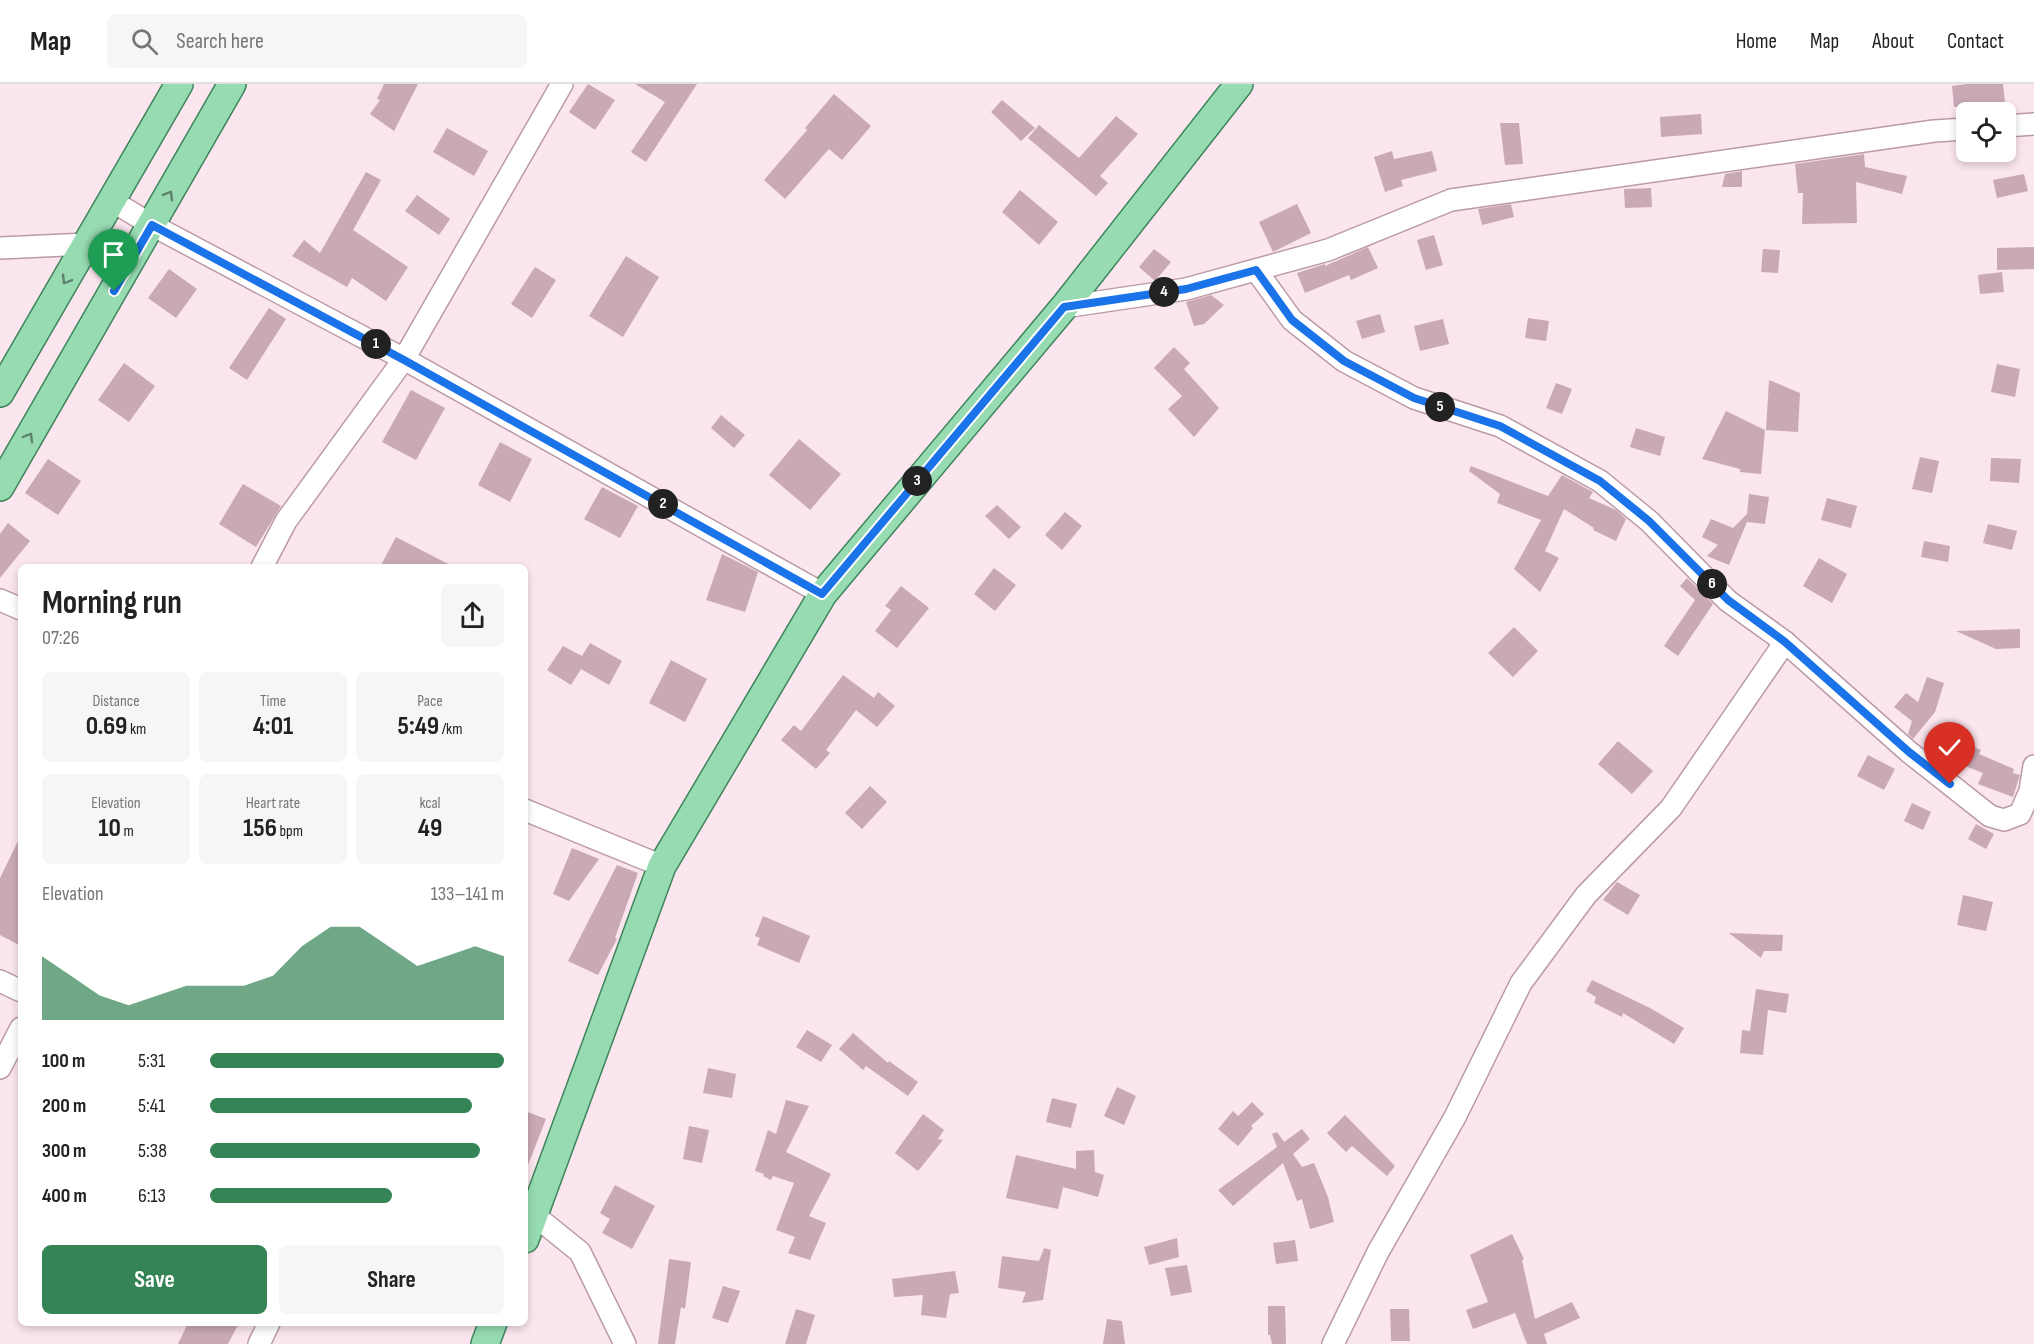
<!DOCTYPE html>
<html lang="en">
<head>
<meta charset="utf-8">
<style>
	:root { --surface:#fff; --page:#f6f6f6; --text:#222; --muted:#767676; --line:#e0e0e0; --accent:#348455 }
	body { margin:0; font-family:"Sofia Sans Condensed",sans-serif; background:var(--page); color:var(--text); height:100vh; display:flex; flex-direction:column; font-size:22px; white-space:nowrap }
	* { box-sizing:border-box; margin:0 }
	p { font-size:20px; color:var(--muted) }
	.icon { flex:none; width:33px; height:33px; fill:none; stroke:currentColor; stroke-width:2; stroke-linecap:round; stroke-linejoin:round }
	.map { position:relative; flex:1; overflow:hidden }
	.drawer { position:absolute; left:18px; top:480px; width:510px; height:762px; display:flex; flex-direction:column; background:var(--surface); border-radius:9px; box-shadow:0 3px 9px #0003 }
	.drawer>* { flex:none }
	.fabs { position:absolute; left:1956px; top:18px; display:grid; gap:12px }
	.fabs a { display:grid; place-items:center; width:60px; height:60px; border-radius:9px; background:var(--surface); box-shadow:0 3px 9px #0003; font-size:30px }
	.pin { position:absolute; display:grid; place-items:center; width:51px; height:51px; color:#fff; margin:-62px -26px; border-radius:50% 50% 50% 0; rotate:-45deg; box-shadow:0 0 6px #0007 }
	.pin .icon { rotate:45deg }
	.km { position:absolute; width:30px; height:30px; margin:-15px; border-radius:50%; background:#222; color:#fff; font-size:16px; line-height:30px; text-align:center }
	.round { display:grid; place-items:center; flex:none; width:63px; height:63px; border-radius:9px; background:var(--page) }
	.headline { display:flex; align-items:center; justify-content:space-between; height:102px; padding:0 24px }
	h1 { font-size:33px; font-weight:700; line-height:45px }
	.figures { display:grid; grid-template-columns:repeat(3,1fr); gap:9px; height:102px; padding:6px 24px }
	.figures div { display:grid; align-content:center; border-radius:9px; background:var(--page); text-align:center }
	.figures b { font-size:26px; font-weight:700 }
	.figures small { font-size:16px; font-weight:400 }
	.figures p { font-size:16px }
	.chart { height:168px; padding:12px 24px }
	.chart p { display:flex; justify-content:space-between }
	.chart svg { width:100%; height:108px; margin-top:6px; fill:var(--accent); opacity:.7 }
	.primary-button { display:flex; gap:12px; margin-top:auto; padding:12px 24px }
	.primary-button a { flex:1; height:69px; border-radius:9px; background:var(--accent); color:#fff; font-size:24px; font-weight:700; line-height:69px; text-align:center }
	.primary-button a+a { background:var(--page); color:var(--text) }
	ul { padding:0 24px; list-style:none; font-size:20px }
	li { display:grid; grid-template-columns:96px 72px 1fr; align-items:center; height:45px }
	li i { height:15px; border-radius:8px; background:var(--accent) }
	header { display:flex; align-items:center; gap:36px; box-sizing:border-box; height:84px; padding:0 30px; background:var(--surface); border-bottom:2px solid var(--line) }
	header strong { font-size:28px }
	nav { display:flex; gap:33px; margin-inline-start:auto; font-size:21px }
	.search { width:420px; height:54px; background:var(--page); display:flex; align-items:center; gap:15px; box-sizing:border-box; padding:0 21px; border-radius:9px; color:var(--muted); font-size:22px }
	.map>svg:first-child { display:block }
</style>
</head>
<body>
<header>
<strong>Map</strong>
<div class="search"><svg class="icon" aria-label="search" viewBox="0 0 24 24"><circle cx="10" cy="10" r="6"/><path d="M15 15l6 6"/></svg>Search here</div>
<nav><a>Home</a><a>Map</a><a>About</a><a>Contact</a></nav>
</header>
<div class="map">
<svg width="2034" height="1260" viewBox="0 0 2034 1260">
	<rect width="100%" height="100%" fill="#fbe5ee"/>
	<g fill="#caa9b7">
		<path d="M 384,0 L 418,0 L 394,47 L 370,30 L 380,16 L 377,15 Z"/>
		<path d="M 588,0 L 615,16 L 595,46 L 569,28 Z"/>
		<path d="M 635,0 L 697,0 L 646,78 L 631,68 L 665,18 Z"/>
		<path d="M 1967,0 L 2003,0 L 2005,18 L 1954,23 L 1952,2 Z"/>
		<path d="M 834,10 L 871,42 L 842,76 L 829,65 L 785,115 L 764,96 L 807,46 L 805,44 Z"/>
		<path d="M 1002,16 L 1035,44 L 1021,57 L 991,28 Z"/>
		<path d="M 1701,30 L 1702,50 L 1661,53 L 1660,33 Z"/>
		<path d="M 1116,32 L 1138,50 L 1100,92 L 1108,99 L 1096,112 L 1028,54 L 1039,41 L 1079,74 Z"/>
		<path d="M 1500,39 L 1519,39 L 1523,80 L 1505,81 Z"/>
		<path d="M 447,44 L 488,67 L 474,92 L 433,68 Z"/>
		<path d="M 1392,67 L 1394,75 L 1432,67 L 1437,87 L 1401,96 L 1403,102 L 1385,108 L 1374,73 Z"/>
		<path d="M 1864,70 L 1865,83 L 1907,92 L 1902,110 L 1856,98 L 1857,139 L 1802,140 L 1803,109 L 1798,109 L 1795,80 Z"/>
		<path d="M 1742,87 L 1742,103 L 1722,103 L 1725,90 Z"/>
		<path d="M 366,88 L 381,96 L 353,146 L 408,183 L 386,217 L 352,194 L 347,203 L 292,172 L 304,156 L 320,169 Z"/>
		<path d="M 2024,90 L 2028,107 L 1997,114 L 1993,96 Z"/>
		<path d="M 1651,104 L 1652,123 L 1625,124 L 1624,105 Z"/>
		<path d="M 1020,106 L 1058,138 L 1039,161 L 1002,128 Z"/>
		<path d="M 417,111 L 450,135 L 439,151 L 405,127 Z"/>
		<path d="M 1297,120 L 1311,149 L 1273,168 L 1259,138 Z"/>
		<path d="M 1511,120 L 1514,133 L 1482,141 L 1478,125 Z"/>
		<path d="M 1434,151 L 1443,181 L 1426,186 L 1417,156 Z"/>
		<path d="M 1368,163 L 1378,184 L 1351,196 L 1349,191 L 1305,209 L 1297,189 L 1325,180 L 1325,182 Z"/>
		<path d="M 2034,163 L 2034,185 L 1997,186 L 1997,164 Z"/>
		<path d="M 1154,165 L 1171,178 L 1155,197 L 1139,183 Z"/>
		<path d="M 1763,165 L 1780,166 L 1778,189 L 1761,188 Z"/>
		<path d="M 626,172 L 659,193 L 623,253 L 589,232 Z"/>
		<path d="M 535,183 L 556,196 L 532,234 L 511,220 Z"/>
		<path d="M 169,185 L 197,205 L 176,234 L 148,214 Z"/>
		<path d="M 2002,188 L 2004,208 L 1980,210 L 1978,191 Z"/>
		<path d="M 1211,211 L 1224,221 L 1204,240 L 1194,242 L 1186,218 Z"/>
		<path d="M 269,224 L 286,235 L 247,296 L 229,284 Z"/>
		<path d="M 1380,230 L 1385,248 L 1362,255 L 1356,237 Z"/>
		<path d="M 1528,234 L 1549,237 L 1546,257 L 1525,254 Z"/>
		<path d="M 1443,235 L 1449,260 L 1420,267 L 1414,242 Z"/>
		<path d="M 1174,263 L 1190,279 L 1184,285 L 1219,324 L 1194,353 L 1168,325 L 1182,312 L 1154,284 Z"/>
		<path d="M 124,279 L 155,302 L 129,338 L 98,316 Z"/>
		<path d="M 1997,280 L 2020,285 L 2015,313 L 1991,308 Z"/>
		<path d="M 1769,296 L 1800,309 L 1798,348 L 1766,346 Z"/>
		<path d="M 1556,299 L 1572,305 L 1562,330 L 1546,324 Z"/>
		<path d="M 411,306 L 445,324 L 416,376 L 382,358 Z"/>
		<path d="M 1726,327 L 1765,346 L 1761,390 L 1740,388 L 1740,385 L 1702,375 Z"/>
		<path d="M 721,331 L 745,351 L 734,364 L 711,344 Z"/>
		<path d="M 1636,344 L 1665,353 L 1660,372 L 1630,363 Z"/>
		<path d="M 799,355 L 841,390 L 810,426 L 769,391 Z"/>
		<path d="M 500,358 L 532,375 L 510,418 L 478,401 Z"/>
		<path d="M 1920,373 L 1939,377 L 1932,409 L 1912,405 Z"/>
		<path d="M 1991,374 L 2021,375 L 2019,399 L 1990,397 Z"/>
		<path d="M 48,375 L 81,397 L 58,431 L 25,409 Z"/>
		<path d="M 1471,382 L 1548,412 L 1562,391 L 1593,408 L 1589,414 L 1616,426 L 1626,435 L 1616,457 L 1593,446 L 1594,444 L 1564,425 L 1545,467 L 1559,474 L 1540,508 L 1514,485 L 1541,436 L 1497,419 L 1500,410 L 1469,387 Z"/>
		<path d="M 243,400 L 281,422 L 256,463 L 219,440 Z"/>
		<path d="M 602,403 L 638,422 L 620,454 L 584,435 Z"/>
		<path d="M 1749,410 L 1769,413 L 1765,440 L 1747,438 L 1729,481 L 1707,472 L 1718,461 L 1702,453 L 1711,435 L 1733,444 L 1747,430 Z"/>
		<path d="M 1827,414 L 1857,422 L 1851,444 L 1821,436 Z"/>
		<path d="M 997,421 L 1021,443 L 1009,455 L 985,432 Z"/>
		<path d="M 1065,428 L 1082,442 L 1062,466 L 1045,451 Z"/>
		<path d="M 8,439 L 30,457 L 0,494 L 0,450 Z"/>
		<path d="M 1988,440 L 2017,447 L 2012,466 L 1983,459 Z"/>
		<path d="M 396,453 L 454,483 L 380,483 Z"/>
		<path d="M 1924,457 L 1950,462 L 1948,478 L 1921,473 Z"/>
		<path d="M 722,470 L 758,488 L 745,528 L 706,516 Z"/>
		<path d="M 1819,474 L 1847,490 L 1832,519 L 1803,502 Z"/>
		<path d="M 994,484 L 1016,501 L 995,527 L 974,510 Z"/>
		<path d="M 1687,494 L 1713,520 L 1678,572 L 1664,562 L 1695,516 L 1680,502 Z"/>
		<path d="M 901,502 L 929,524 L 897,564 L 875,547 L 891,526 L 885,522 Z"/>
		<path d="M 1514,543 L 1538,567 L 1513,593 L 1488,569 Z"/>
		<path d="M 2020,545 L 2020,564 L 1996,565 L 1956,547 Z"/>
		<path d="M 590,559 L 622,577 L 609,601 L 581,585 L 571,601 L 547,586 L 563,562 L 582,572 Z"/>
		<path d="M 671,576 L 707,595 L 685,638 L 649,619 Z"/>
		<path d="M 843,591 L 874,614 L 878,608 L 895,622 L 877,643 L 856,626 L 826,666 L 830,669 L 816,685 L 781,656 L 794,641 L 801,647 Z"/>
		<path d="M 1927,593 L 1944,599 L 1935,628 L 1913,655 L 1908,650 L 1912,637 L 1894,623 L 1906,609 L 1918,618 Z"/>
		<path d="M 1943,650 L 1981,666 L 1979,670 L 2014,685 L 2013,689 L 2020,691 L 2013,713 L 1978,700 L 1983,689 L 1935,670 Z"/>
		<path d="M 1618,657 L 1653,687 L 1632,710 L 1598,680 Z"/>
		<path d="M 1868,671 L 1895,685 L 1884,706 L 1857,692 Z"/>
		<path d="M 870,702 L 887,718 L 862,745 L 845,729 Z"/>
		<path d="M 1912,719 L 1931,728 L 1923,746 L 1904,737 Z"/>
		<path d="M 1976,740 L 1994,750 L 1986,765 L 1968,755 Z"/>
		<path d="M 21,751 L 21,862 L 0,851 L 0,794 Z"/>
		<path d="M 572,764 L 599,775 L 569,817 L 553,810 Z"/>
		<path d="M 617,781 L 638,789 L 615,854 L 617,855 L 598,891 L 568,877 Z"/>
		<path d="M 1617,798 L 1640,811 L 1628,831 L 1603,816 Z"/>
		<path d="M 1963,811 L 1993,818 L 1986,847 L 1957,841 Z"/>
		<path d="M 763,832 L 810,852 L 799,879 L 757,861 L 760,854 L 755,852 Z"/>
		<path d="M 1729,849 L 1783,851 L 1782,867 L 1764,867 L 1761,874 Z"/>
		<path d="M 1592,896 L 1650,924 L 1684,944 L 1674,960 L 1623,929 L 1622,933 L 1594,919 L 1596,913 L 1586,907 Z"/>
		<path d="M 1756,905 L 1789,910 L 1786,929 L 1768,926 L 1763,971 L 1740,969 L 1742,946 L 1750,947 Z"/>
		<path d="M 807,946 L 832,961 L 821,978 L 796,963 Z"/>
		<path d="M 853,949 L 888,979 L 889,977 L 918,998 L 908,1012 L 866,982 L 863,986 L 839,965 Z"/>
		<path d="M 708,984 L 736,990 L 732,1014 L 703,1009 Z"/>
		<path d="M 1117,1003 L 1136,1012 L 1124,1041 L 1104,1032 Z"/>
		<path d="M 1052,1014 L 1077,1020 L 1071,1044 L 1046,1038 Z"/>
		<path d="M 786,1016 L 809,1022 L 786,1068 L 831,1090 L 809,1132 L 826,1139 L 810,1176 L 788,1169 L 795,1153 L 776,1146 L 794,1099 L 773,1092 L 771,1096 L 763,1092 L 764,1090 L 755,1087 L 768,1046 L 776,1050 Z"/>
		<path d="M 1252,1018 L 1264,1030 L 1251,1042 L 1253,1044 L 1238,1062 L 1218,1045 L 1233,1027 L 1238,1032 Z"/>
		<path d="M 525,1027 L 546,1035 L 526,1086 L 525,1086 Z"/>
		<path d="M 923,1030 L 944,1046 L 938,1055 L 943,1056 L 918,1087 L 895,1069 Z"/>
		<path d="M 1345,1031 L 1395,1082 L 1387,1092 L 1352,1062 L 1346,1068 L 1327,1049 Z"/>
		<path d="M 689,1042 L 709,1046 L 702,1079 L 683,1075 Z"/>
		<path d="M 1302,1045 L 1310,1055 L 1293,1070 L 1302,1083 L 1314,1079 L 1328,1113 L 1334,1138 L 1310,1145 L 1302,1115 L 1297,1117 L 1283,1079 L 1233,1122 L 1218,1106 L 1277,1063 L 1272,1050 L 1277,1048 L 1284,1058 Z"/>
		<path d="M 1094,1066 L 1095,1088 L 1104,1091 L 1098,1113 L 1063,1103 L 1058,1125 L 1006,1114 L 1016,1071 L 1076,1085 L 1076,1067 Z"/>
		<path d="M 615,1101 L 655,1122 L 632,1165 L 602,1149 L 610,1135 L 600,1129 Z"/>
		<path d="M 1512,1150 L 1524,1175 L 1522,1176 L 1535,1235 L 1572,1218 L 1580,1234 L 1544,1250 L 1547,1260 L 1527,1260 L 1515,1229 L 1473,1245 L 1466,1226 L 1488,1218 L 1470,1171 Z"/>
		<path d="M 1177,1154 L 1179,1173 L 1149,1181 L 1144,1163 Z"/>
		<path d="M 1295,1156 L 1298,1177 L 1276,1180 L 1273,1159 Z"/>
		<path d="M 1044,1164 L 1051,1166 L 1043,1216 L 1022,1219 L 1026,1208 L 998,1204 L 1002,1172 L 1039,1177 Z"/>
		<path d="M 669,1175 L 691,1178 L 685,1225 L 681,1223 L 675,1260 L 658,1260 Z"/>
		<path d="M 1187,1181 L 1192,1208 L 1171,1212 L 1165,1184 Z"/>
		<path d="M 955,1187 L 959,1209 L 950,1210 L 946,1234 L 921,1231 L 923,1211 L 894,1213 L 892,1195 Z"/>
		<path d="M 723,1202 L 740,1207 L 728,1239 L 712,1234 Z"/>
		<path d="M 1268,1222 L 1285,1222 L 1286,1260 L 1272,1260 L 1270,1251 L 1268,1251 Z"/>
		<path d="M 796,1225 L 815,1231 L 806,1260 L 785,1260 Z"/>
		<path d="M 1390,1225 L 1409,1225 L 1410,1257 L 1391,1257 Z"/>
		<path d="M 1107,1235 L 1122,1237 L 1125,1260 L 1103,1260 Z"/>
		<path d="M 188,1239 L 239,1239 L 228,1260 L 178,1260 Z"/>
	</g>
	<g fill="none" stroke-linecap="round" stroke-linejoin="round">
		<defs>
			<g id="minor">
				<path d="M 2006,42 L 2034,40"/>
				<path d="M 112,117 L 152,141 L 404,275 L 823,510"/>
				<path d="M 0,164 L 87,160"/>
				<path d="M 1256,186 L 1292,236 L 1344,277 L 1414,314 L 1500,342 L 1600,397 L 1649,437 L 1728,517 L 1785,558 L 1909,668 L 1990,732 L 2004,736 L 2020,730 L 2030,707 L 2034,682"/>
				<path d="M 1064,223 L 1186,205 L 1328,166 L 1451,116 L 1934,47 L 1966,45"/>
				<path d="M 262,483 L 286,437 L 404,275 L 562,0"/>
				<path d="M 0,516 L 21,525"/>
				<path d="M 525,726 L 662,782"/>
				<path d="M 0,897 L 21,907"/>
				<path d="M 0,984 L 21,944"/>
				<path d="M 525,1127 L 534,1131 L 580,1168 L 625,1260"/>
				<path d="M 259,1260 L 269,1239"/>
				<path d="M 1333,1260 L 1378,1168 L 1455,1033 L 1521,899 L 1586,811 L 1671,724 L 1785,558"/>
			</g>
			<g id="major">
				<path d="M 0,309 L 179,0"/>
				<path d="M 0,403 L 232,0"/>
				<path d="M 525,1155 L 662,782 L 823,510 L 1064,223 L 1239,0"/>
				<path d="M 485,1260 L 493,1239"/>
			</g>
		</defs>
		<use href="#minor" stroke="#bb9aa8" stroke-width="24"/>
		<use href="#major" stroke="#3e855b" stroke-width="30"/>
		<use href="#minor" stroke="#fff" stroke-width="21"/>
		<use href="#major" stroke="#96dbb2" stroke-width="27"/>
	</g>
	<defs><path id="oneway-chevron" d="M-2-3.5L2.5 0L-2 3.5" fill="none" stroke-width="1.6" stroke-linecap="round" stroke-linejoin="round" transform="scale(1.5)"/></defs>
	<g stroke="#60816d">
		<use href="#oneway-chevron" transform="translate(169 111) rotate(-60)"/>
		<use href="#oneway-chevron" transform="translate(66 196) rotate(120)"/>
		<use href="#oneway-chevron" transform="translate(29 353) rotate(-60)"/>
	</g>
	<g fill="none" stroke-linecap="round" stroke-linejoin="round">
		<defs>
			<path id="route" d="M 114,207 L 152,141 L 404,276 L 822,510 L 1064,223 L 1186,205 L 1256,186 L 1292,236 L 1344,277 L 1414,314 L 1500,342 L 1600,397 L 1649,437 L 1728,516 L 1785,558 L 1909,668 L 1950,700"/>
		</defs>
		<use href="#route" stroke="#fff" stroke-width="12"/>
		<use href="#route" stroke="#1a73e8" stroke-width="8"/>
	</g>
</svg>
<div class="fabs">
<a><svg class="icon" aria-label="locate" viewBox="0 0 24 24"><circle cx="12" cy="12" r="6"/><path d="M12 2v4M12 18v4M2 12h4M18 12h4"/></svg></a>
</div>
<div class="pin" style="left:114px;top:207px;background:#1e9e55"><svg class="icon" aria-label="arrive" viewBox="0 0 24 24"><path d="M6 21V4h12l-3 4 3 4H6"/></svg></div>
<div class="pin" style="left:1950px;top:700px;background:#d93025"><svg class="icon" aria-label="check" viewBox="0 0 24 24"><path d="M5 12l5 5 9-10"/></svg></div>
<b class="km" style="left:376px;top:260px">1</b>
<b class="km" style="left:663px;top:420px">2</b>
<b class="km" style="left:917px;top:397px">3</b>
<b class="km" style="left:1164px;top:208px">4</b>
<b class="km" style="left:1440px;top:323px">5</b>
<b class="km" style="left:1712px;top:500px">6</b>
<section class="drawer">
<div class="headline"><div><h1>Morning run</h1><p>07:26</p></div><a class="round"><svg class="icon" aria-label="share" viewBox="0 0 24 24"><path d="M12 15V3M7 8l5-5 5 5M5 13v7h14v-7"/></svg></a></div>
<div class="figures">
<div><p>Distance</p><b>0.69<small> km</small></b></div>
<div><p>Time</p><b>4:01</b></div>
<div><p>Pace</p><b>5:49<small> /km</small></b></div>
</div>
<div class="figures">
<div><p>Elevation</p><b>10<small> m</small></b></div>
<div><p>Heart rate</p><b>156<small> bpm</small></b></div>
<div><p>kcal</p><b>49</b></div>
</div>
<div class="chart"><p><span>Elevation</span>133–141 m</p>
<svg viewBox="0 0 160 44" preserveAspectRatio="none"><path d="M0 44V18L10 26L20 34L30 38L40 34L50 30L60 30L70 30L80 26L90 14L100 6L110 6L120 14L130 22L140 18L150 14L160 18V44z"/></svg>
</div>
<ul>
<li><b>100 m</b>5:31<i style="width:100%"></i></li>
<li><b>200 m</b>5:41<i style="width:89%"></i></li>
<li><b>300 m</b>5:38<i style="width:92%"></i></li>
<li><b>400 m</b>6:13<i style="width:62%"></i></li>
</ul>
<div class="primary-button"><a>Save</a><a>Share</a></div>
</section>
</div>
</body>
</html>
